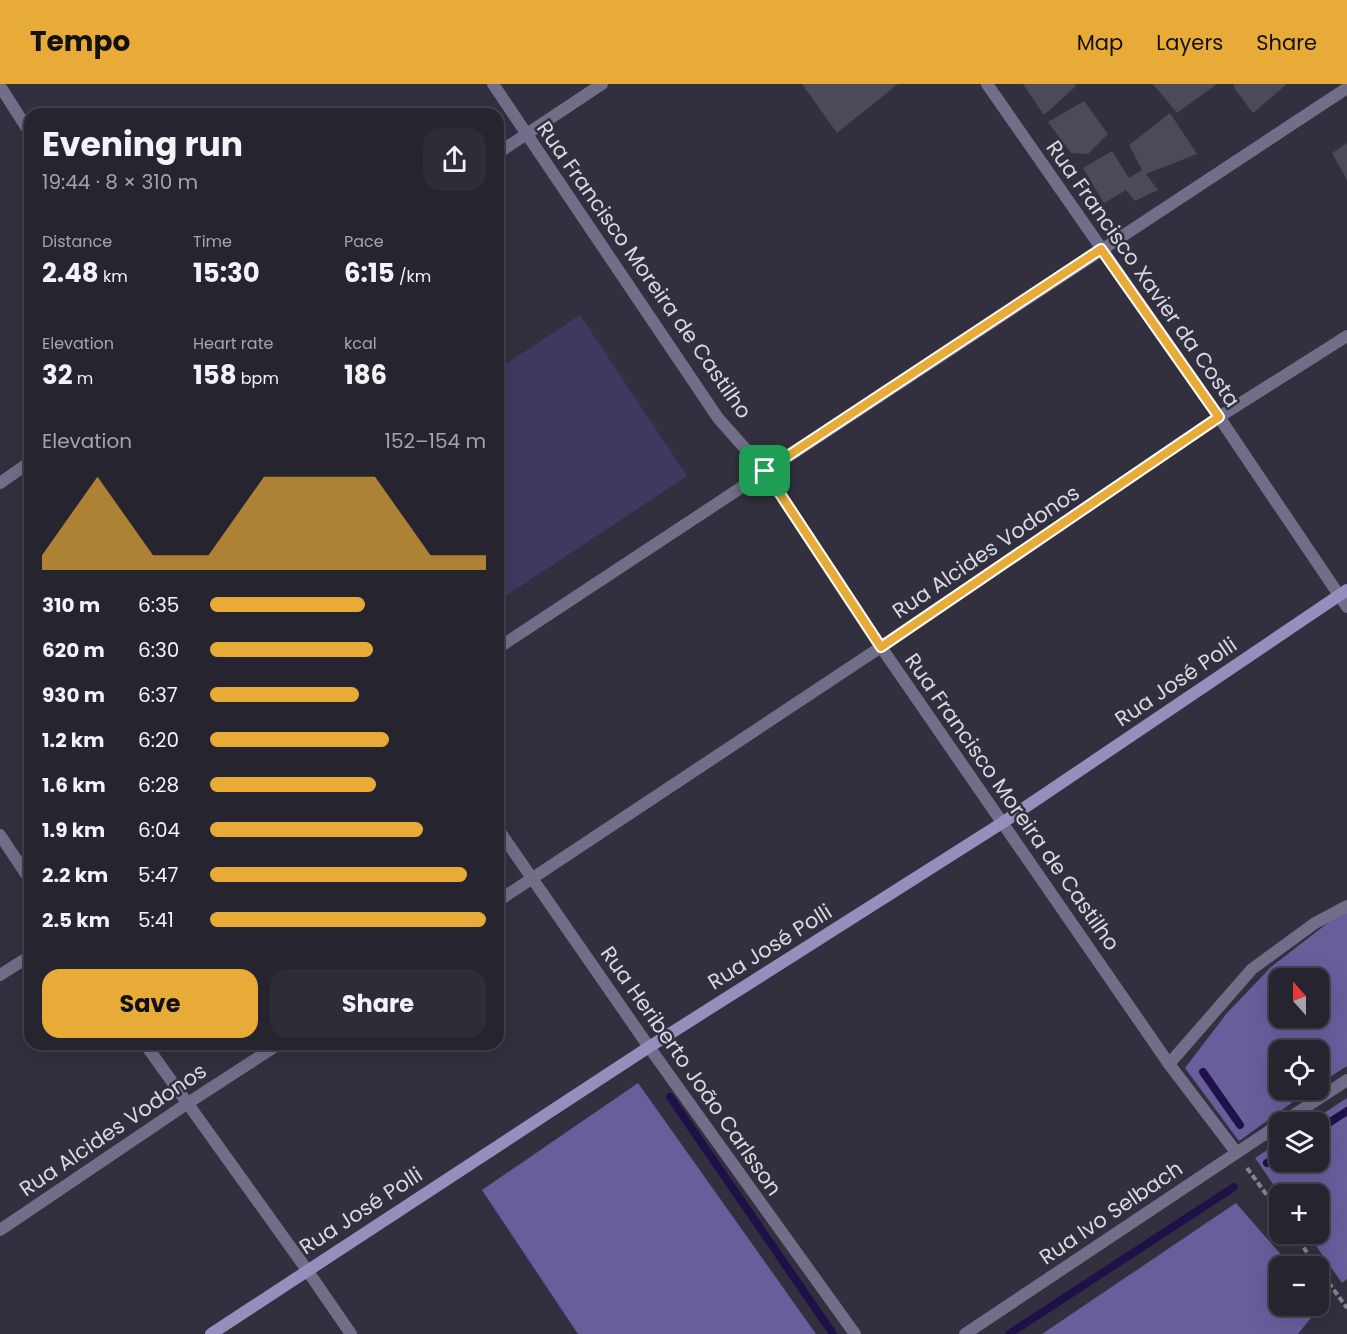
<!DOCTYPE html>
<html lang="en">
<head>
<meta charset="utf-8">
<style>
	:root { --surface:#26242e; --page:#2e2c36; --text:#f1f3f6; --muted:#a4a4aa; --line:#42414a; --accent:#e8ab37 }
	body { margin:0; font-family:Poppins,sans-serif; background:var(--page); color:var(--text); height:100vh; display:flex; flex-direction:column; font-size:22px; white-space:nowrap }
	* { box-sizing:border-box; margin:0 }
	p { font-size:20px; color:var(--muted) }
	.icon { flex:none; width:33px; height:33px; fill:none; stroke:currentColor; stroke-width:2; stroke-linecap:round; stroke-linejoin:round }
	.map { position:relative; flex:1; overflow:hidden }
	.panel { position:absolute; left:24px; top:24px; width:480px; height:942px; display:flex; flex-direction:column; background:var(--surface); border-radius:18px; box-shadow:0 6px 24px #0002,0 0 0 2px var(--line) }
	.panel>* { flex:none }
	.needle { width:39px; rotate:339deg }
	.buttons { position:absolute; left:1269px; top:884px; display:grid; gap:12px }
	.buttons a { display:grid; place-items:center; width:60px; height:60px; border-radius:12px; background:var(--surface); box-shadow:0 6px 24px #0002,0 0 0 2px var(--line); font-size:30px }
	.pin { position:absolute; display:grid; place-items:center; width:51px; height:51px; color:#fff; margin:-26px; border-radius:12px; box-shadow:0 3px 9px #0006 }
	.round { display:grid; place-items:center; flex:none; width:63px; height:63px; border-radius:18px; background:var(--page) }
	.summary { display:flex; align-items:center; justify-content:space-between; height:102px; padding:0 18px }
	h1 { font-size:33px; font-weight:700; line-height:45px }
	.metrics { display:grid; grid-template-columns:repeat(3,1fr); gap:9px; height:102px; padding:6px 18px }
	.metrics div { display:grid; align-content:center }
	.metrics b { font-size:26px; font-weight:700 }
	.metrics small { font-size:16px; font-weight:400 }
	.metrics p { font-size:16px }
	.chart { height:168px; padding:12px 18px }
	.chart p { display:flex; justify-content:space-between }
	.chart svg { width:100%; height:108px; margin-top:6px; fill:var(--accent); opacity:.7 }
	.action { display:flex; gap:12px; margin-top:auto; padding:12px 18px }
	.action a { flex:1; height:69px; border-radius:18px; background:var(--accent); color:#111; font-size:24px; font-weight:700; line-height:69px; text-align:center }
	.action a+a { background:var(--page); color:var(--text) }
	ul { padding:0 18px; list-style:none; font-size:20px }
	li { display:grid; grid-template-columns:96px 72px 1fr; align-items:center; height:45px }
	li i { height:15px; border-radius:8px; background:var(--accent) }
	header { display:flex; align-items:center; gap:36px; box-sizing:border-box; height:84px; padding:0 30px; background:var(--accent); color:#111 }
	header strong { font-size:28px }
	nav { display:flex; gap:33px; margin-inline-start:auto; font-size:21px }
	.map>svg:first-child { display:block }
</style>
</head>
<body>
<header>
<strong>Tempo</strong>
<nav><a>Map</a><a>Layers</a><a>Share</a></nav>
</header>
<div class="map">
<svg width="1347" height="1250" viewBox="0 0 1347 1250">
	<rect width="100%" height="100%" fill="#32303e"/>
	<path fill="#3f395f" d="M 580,231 L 687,392 L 498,517 L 498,285 Z"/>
	<g fill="#675e9c" fill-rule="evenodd">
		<path d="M 1347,824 L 1347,982 L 1319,1000 L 1318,966 L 1280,966 L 1280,1005 L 1311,1005 L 1239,1057 L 1185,984 L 1227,929 L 1271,883 ZM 1280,894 L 1318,894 L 1318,933 L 1280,933 Z"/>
		<path d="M 638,999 L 816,1250 L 578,1250 L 482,1106 Z"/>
		<path d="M 1347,1014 L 1347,1195 L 1342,1199 L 1307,1149 L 1318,1149 L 1318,1110 L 1280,1110 L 1255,1074 L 1279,1058 L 1280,1077 L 1318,1077 L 1318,1038 L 1310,1038 Z"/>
		<path d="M 1236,1119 L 1291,1182 L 1280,1182 L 1280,1221 L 1318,1221 L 1319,1214 L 1323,1219 L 1298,1250 L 1042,1250 Z"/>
	</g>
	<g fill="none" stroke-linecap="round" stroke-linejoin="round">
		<g stroke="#1f1047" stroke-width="8">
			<path d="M 1203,988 L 1240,1041"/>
			<path d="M 670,1013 L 833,1250"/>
			<path d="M 1318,1046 L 1347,1027"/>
			<path d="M 1267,1079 L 1280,1071"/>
			<path d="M 1009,1250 L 1234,1103"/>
		</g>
	</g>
	<g fill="#4b4a58">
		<path d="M 802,0 L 898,0 L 837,49 Z"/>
		<path d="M 1023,0 L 1075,0 L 1076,2 L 1044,31 Z"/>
		<path d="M 1153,0 L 1217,0 L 1177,29 Z"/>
		<path d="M 1233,0 L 1287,0 L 1253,29 L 1235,5 Z"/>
		<path d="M 1084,17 L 1108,50 L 1088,70 L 1071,69 L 1048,38 Z"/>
		<path d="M 1170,29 L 1197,70 L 1146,90 L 1158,106 L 1135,117 L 1126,106 L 1104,119 L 1083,84 L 1112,67 L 1129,94 L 1142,86 L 1129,61 Z"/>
		<path d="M 1347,59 L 1347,96 L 1332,69 Z"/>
	</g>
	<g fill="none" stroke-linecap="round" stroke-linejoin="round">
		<g stroke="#858490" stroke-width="4" stroke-dasharray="6 3" stroke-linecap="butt">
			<path d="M 1247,1084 L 1280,1129"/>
			<path d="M 1293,1149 L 1317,1182"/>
			<path d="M 1318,1184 L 1347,1224"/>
		</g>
		<g stroke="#716e8a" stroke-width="12">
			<path d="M 493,0 L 718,334 L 765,387 L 881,563 L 1169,980 L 1236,1068"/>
			<path d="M 987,0 L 1219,333 L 1347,523"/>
			<path d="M 0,2 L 30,49"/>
			<path d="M 498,69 L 602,0"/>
			<path d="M 0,399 L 30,378"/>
			<path d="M 498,564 L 1347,4"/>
			<path d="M 498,745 L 649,963 L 855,1250"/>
			<path d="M 0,751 L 30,796"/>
			<path d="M 498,817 L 881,563 L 1219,333 L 1347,252"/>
			<path d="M 0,891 L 30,872"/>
			<path d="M 145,960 L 307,1186 L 351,1250"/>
			<path d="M 1169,980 L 1252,885 L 1315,839 L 1347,822"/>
			<path d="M 1283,1038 L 1347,996"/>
			<path d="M 0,1146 L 188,1019 L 279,960"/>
			<path d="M 965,1250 L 1280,1040"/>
		</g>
		<path stroke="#948fbc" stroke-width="12" d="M 211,1250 L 649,963 L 1002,739 L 1347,506"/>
	</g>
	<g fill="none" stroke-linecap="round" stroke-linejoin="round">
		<defs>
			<path id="route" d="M 1101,165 L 1219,333 L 881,563 L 765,387 Z"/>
		</defs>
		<use href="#route" stroke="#fff" stroke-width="12"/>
		<use href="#route" stroke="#e8ab37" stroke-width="8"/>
	</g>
	<g text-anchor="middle" stroke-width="5" stroke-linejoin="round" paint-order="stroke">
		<g font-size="21" fill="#d8d8e1" stroke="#32303e">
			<text transform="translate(644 186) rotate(55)" y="7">Rua Francisco Moreira de Castilho</text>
			<text transform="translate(1143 190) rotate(55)" y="7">Rua Francisco Xavier da Costa</text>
			<text transform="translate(986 468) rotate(-34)" y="7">Rua Alcides Vodonos</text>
			<text transform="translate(1176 598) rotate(-34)" y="7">Rua José Polli</text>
			<text transform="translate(1012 718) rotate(55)" y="7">Rua Francisco Moreira de Castilho</text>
			<text transform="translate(770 863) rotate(-32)" y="7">Rua José Polli</text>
			<text transform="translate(691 987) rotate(55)" y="7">Rua Heriberto João Carlsson</text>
			<text transform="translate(113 1046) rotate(-34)" y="7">Rua Alcides Vodonos</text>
			<text transform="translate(361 1127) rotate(-33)" y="7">Rua José Polli</text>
			<text transform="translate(1111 1129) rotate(-34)" y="7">Rua Ivo Selbach</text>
		</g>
	</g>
</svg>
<div class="buttons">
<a><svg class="needle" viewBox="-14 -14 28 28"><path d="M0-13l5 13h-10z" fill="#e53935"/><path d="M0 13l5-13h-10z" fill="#a4a4aa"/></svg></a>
<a><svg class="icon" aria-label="locate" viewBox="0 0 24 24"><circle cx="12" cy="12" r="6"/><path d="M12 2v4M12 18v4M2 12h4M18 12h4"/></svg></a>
<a><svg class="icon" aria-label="layers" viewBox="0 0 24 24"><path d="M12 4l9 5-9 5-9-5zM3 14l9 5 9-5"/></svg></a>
<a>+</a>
<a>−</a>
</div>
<div class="pin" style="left:765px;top:387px;background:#1e9e55"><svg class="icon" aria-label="arrive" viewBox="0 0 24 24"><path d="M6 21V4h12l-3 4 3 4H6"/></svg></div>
<section class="panel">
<div class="summary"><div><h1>Evening run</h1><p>19:44 · 8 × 310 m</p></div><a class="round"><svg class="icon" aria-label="share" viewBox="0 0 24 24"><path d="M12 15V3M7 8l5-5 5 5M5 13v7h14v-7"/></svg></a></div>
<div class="metrics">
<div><p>Distance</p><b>2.48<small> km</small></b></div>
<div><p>Time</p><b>15:30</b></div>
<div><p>Pace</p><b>6:15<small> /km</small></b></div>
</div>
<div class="metrics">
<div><p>Elevation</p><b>32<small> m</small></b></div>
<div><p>Heart rate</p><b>158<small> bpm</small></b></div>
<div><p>kcal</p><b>186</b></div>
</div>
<div class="chart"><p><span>Elevation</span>152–154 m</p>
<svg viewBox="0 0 160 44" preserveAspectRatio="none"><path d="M0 44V38L10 22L20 6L30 22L40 38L50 38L60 38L70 22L80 6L90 6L100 6L110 6L120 6L130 22L140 38L150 38L160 38V44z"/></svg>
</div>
<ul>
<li><b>310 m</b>6:35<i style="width:56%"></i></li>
<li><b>620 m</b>6:30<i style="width:59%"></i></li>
<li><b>930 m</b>6:37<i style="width:54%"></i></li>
<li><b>1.2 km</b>6:20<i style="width:65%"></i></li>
<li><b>1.6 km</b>6:28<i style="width:60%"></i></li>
<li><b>1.9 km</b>6:04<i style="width:77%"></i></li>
<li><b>2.2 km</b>5:47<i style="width:93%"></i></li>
<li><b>2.5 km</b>5:41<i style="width:100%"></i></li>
</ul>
<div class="action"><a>Save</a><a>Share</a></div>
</section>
</div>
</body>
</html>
